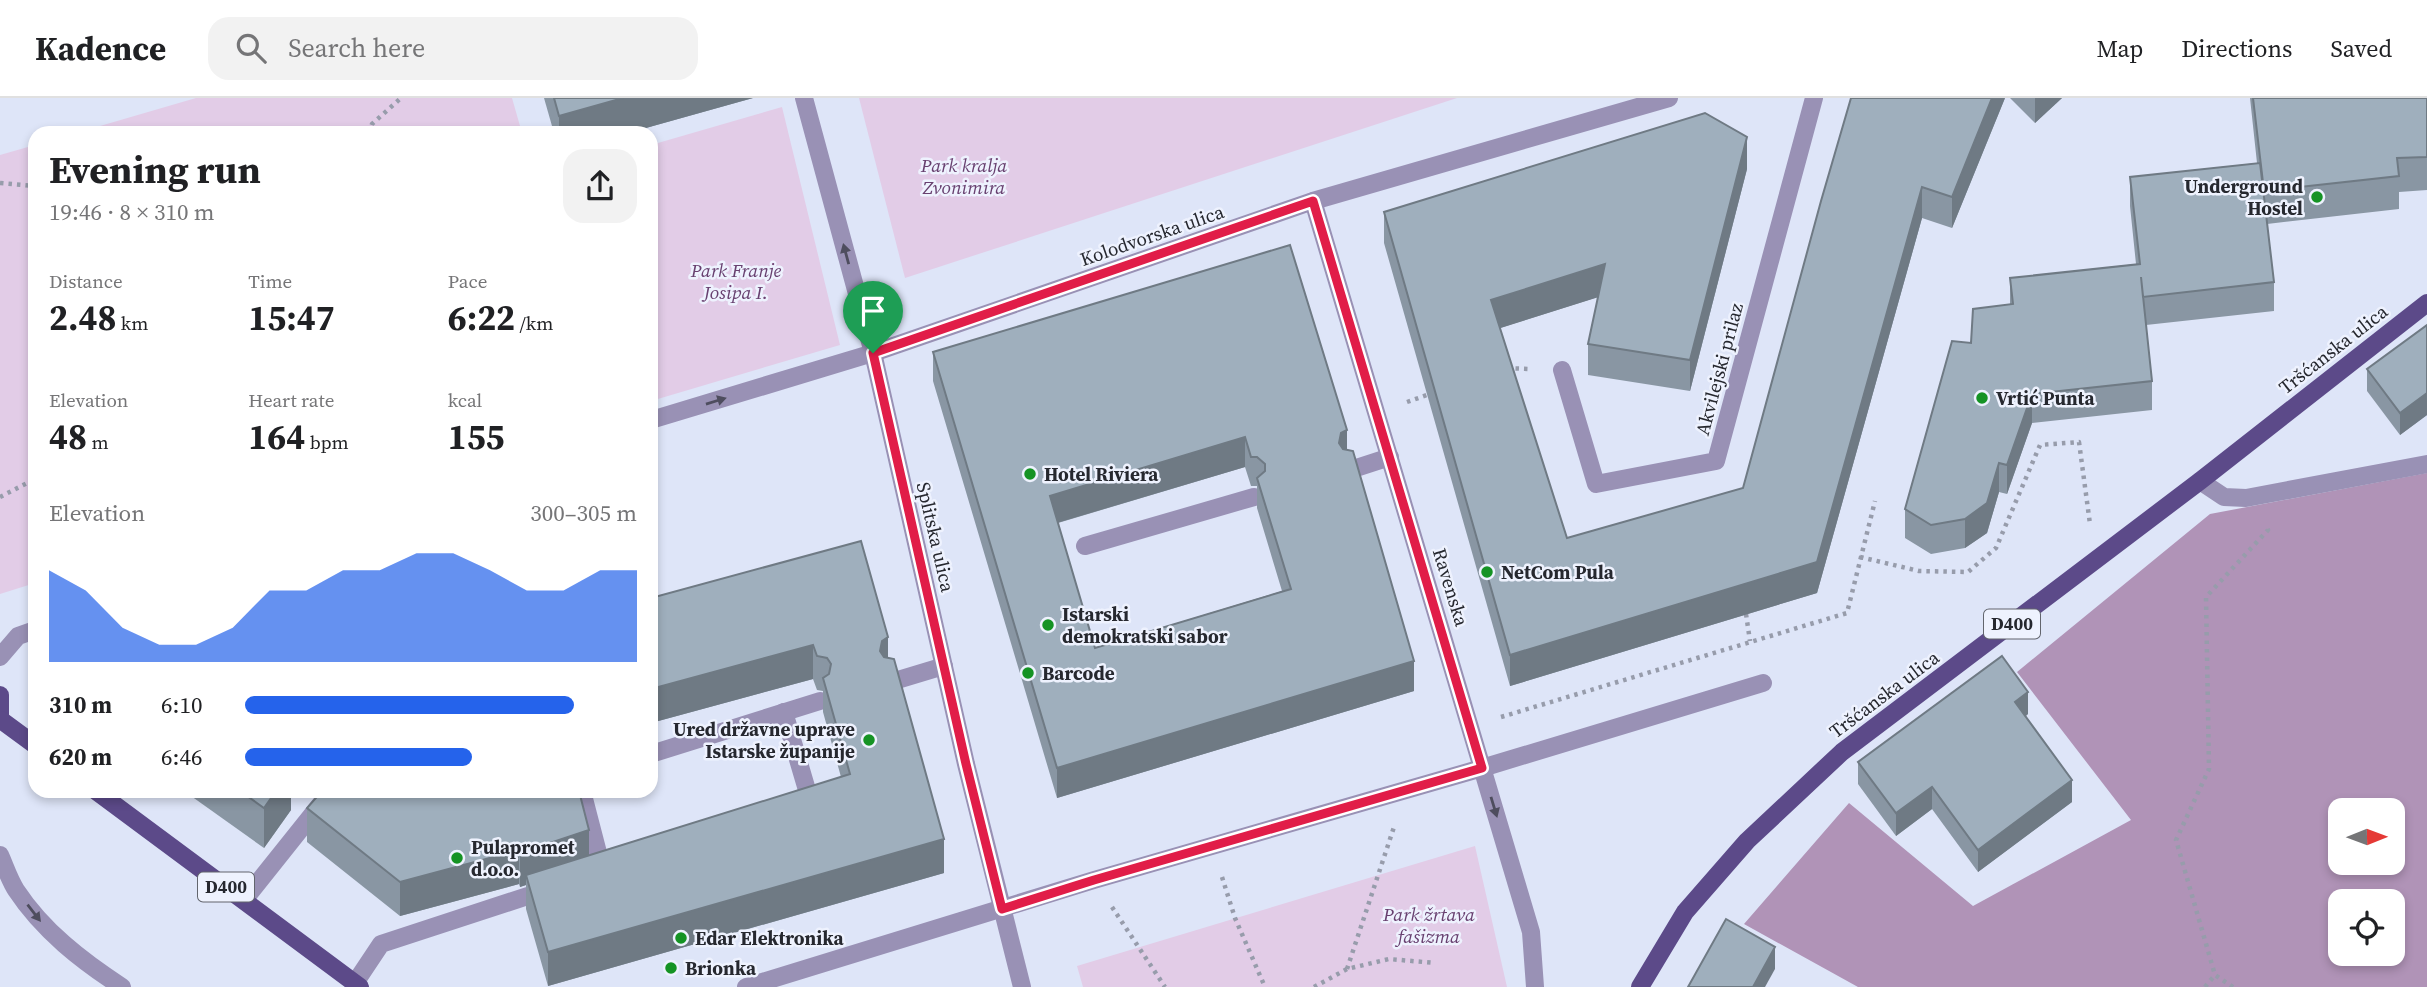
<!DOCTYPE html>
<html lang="en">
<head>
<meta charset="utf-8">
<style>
	:root { --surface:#fff; --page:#f2f2f2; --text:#202124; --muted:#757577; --line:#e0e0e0; --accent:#2563eb }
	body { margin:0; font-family:"Source Serif 4",serif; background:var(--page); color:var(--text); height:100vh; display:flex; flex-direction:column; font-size:26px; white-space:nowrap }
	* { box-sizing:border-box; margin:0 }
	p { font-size:23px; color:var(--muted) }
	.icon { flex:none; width:38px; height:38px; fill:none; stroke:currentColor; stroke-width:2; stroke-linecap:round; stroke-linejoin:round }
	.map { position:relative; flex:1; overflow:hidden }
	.details { position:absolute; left:28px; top:28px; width:630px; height:672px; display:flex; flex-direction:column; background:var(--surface); border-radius:21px; box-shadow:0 4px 10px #0003 }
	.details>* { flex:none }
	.needle { width:46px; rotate:89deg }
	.controls { position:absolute; left:2328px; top:700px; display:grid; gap:14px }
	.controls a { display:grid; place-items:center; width:77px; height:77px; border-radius:14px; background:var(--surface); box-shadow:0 4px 10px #0003; font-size:35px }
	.pin { position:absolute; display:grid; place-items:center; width:60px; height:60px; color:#fff; margin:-72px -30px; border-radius:50% 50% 50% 0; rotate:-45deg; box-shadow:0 0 7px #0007 }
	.pin .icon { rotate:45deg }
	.round { display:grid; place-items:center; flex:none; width:74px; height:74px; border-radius:21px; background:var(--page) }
	.head { display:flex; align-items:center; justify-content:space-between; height:119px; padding:0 21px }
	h1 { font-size:38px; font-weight:700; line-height:52px }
	.figures { display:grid; grid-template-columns:repeat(3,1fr); gap:10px; height:119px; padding:7px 21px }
	.figures div { display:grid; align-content:center }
	.figures b { font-size:35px; font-weight:700 }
	.figures small { font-size:19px; font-weight:400 }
	.figures p { font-size:19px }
	.chart { height:196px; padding:14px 21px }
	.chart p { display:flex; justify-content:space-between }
	.chart svg { width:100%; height:126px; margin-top:7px; fill:var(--accent); opacity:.7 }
	ul { padding:0 21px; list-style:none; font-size:23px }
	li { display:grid; grid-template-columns:112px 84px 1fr; align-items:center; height:52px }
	li i { height:18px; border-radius:9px; background:var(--accent) }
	header { display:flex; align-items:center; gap:42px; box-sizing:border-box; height:98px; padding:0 35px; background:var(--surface); border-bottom:2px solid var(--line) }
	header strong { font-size:33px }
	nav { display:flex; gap:38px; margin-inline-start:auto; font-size:24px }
	.search { width:490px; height:63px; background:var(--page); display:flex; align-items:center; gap:18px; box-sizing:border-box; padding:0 24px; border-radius:21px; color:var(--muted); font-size:26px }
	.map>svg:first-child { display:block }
</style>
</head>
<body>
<header>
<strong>Kadence</strong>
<div class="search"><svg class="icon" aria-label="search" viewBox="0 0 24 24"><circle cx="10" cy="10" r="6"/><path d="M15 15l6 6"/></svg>Search here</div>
<nav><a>Map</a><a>Directions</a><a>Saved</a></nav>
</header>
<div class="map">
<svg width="2427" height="889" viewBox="0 0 2427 889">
	<rect width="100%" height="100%" fill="#dee5f8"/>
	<g fill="#e2cce7">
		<path d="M 196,0 L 512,0 L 522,35 L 76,35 Z"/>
		<path d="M 859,0 L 1457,0 L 905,180 Z"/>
		<path d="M 782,9 L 840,247 L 651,303 L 651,47 Z"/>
		<path d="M 35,47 L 35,485 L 0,496 L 0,57 Z"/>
		<path d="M 1475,748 L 1507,889 L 1083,889 L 1077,868 Z"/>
	</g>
	<path fill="#b093b7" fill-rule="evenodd" d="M 2427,375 L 2427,889 L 1858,889 L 1744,826 L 1849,705 L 1973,808 L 2131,722 L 2017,574 L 2210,416 ZM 2340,712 L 2392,712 L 2392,765 L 2340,765 ZM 2340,803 L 2392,803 L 2392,856 L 2340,856 Z"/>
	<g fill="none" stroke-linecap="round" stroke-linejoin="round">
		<g stroke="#979cab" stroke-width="4.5" stroke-dasharray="3.5 5" stroke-linecap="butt">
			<path d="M 369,35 L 372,26 L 401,0"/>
			<path d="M 0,85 L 35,88"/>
			<path d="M 1507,270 L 1529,271"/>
			<path d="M 1407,304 L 1427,297"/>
			<path d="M 0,399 L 35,381"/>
			<path d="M 1860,459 L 1919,473 L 1968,474 L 1996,450 L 2040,347 L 2079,344 L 2090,426"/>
			<path d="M 1746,516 L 1750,543"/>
			<path d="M 1501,619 L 1847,515 L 1875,403"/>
			<path d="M 1222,779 L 1235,820 L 1265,889"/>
			<path d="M 1112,809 L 1165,889"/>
			<path d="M 1347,871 L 1394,729"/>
			<path d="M 1314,889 L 1347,871 L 1389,861 L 1435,865"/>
			<path d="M 2205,889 L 2215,877"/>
			<path d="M 2233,889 L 2215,877 L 2176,742 L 2209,671 L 2206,499 L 2268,432 L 2267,429"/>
		</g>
		<g stroke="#9991b5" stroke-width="18">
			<path d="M 804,0 L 873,255 L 966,666 L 1022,889"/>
			<path d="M 1313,103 L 1531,834 L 1535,889"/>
			<path d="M 1562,272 L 1596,386 L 1716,363 L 1814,0"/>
			<path d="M 651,322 L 873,255 L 1313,103 L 1669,0"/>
			<path d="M 1350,372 L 1390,359"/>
			<path d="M 2200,383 L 2224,399 L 2246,400 L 2427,366"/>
			<path d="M 1085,448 L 1254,399"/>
			<path d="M 0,559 L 18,538 L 35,532"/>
			<path d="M 891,584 L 944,568"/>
			<path d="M 784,614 L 812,709 L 810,710"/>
			<path d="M 651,656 L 820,603"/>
			<path d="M 582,693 L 603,774 L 600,775"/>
			<path d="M 0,757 C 5,768 9,781 16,792 C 43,833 82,863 122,889"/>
			<path d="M 244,802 L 331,693"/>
			<path d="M 355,885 L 381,846 L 546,792"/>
			<path d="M 746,889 L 1094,782 L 1482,670 L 1763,585"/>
		</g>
		<g stroke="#5c4a89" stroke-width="18">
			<path d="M 0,597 L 0,623"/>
			<path d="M 1,622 L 35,647"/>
			<path d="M 96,693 L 360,889"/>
			<path d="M 1640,889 L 1685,814 L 1747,743 L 1842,654 L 2200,383 L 2427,205"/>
		</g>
	</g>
	<g fill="#8996a3" fill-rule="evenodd">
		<path d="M 544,0 L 753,0 L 628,35 L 554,35 Z"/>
		<path d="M 2005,0 L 1952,130 L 1922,120 L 1817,495 L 1510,588 L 1384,145 L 1384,114 L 1747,71 L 1690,293 L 1588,277 L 1588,246 L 1598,199 L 1500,230 L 1567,440 L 1743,390 L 1821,103 Z"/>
		<path d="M 2010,0 L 2062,0 L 2035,25 Z"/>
		<path d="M 2250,0 L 2427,0 L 2427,92 L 2399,94 L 2399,111 L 2267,126 L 2274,184 L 2274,213 L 2146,227 L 2152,283 L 2152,312 L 2032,325 L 2007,396 L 1999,394 L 1987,435 L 1965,450 L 1931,456 L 1905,440 L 1905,411 L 1971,245 L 2010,207 L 2010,180 L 2136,166 L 2130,108 L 2130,79 L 2257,65 Z"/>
		<path d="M 2427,227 L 2427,317 L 2400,337 L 2367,293 L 2367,271 Z"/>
		<path d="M 933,254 L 1347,352 L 1414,593 L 1057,700 L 933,283 ZM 1245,369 L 1251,388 L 1257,388 L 1257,410 L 1282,493 L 1095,550 L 1058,425 Z"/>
		<path d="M 651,500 L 888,560 L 944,775 L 548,888 L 526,811 L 526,787 L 520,789 L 519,786 L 400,818 L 307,744 L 307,710 L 414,696 L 589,757 L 841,679 L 823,614 L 823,593 L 817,592 L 813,581 L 651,625 Z"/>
		<path d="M 2028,616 L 2026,618 L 2072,704 L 1978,774 L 1932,711 L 1896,738 L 1858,686 L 1858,664 Z"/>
		<path d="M 184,693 L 291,693 L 291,712 L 264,750 Z"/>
	</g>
	<g fill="#6f7a84">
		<path d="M 623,0 L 753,0 L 628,35 L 559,35 L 559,18 Z"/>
		<path d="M 1992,0 L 2005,0 L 1952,130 L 1952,99 Z"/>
		<path d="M 2035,0 L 2062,0 L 2035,25 Z"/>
		<path d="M 1747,39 L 1747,71 L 1690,293 L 1690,262 Z"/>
		<path d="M 1922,89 L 1922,120 L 1817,495 L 1510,588 L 1510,557 L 1817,464 Z"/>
		<path d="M 1605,166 L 1605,197 L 1491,233 L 1491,202 Z"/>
		<path d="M 2427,295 L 2427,317 L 2400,337 L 2400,315 Z"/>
		<path d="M 2032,296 L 2032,325 L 2007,396 L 2007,367 Z"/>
		<path d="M 1347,332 L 1347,361 L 1339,345 L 1341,335 Z"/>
		<path d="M 1245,339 L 1245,369 L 1050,427 L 1050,398 Z"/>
		<path d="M 1999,365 L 1999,394 L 1987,435 L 1965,450 L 1965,421 Z"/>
		<path d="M 888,539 L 888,573 L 880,553 L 882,543 Z"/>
		<path d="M 813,547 L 813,581 L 651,625 L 651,591 Z"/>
		<path d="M 1414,563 L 1414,593 L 1057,700 L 1057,670 Z"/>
		<path d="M 2028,594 L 2028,616 L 2015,626 L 2015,604 Z"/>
		<path d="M 2072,682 L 2072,704 L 1978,774 L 1978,752 Z"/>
		<path d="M 1932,689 L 1932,711 L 1896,738 L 1896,715 Z"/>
		<path d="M 276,693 L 291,693 L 291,712 L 264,750 L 264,710 Z"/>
		<path d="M 589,732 L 589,766 L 526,777 L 526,787 L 520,789 L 520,755 Z"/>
		<path d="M 944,741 L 944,775 L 548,888 L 548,854 Z"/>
		<path d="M 519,752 L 519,786 L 400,818 L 400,784 Z"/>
		<path d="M 1775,849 L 1775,871 L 1765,889 L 1753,889 Z"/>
	</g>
	<g fill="#9fafbd" stroke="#6f7a84" stroke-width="2" fill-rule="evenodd">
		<path d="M 554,0 L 623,0 L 559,18 Z"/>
		<path d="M 1851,0 L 1992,0 L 1952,99 L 1922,89 L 1817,464 L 1510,557 L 1384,114 L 1705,15 L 1747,39 L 1690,262 L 1588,246 L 1605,166 L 1491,202 L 1567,440 L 1743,390 L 1821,103 Z"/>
		<path d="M 2253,0 L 2427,0 L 2427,59 L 2397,60 L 2399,78 L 2264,93 Z"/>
		<path d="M 2260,65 L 2274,184 L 2143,199 L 2141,179 L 2152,283 L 2032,296 L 2007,367 L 1999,365 L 1987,405 L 1965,421 L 1931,427 L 1905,411 L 1952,243 L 1971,245 L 1973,211 L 2013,206 L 2010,180 L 2140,166 L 2130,79 Z"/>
		<path d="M 1290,147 L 1347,332 L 1341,335 L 1339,345 L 1343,351 L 1353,353 L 1414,563 L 1057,670 L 933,254 ZM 1245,339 L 1251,359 L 1257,359 L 1265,366 L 1265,373 L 1257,380 L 1291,491 L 1095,550 L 1050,398 Z"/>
		<path d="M 2427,227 L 2427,295 L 2400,315 L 2367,271 Z"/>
		<path d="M 861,443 L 888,539 L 882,543 L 880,553 L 884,559 L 894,561 L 944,741 L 548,854 L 526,777 L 850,676 L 823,580 L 829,576 L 831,566 L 827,560 L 817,558 L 813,547 L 651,591 L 651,500 Z"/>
		<path d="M 2002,558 L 2028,594 L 2015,604 L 2072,682 L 1978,752 L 1932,689 L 1896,715 L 1858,664 Z"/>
		<path d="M 240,693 L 276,693 L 264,710 Z"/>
		<path d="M 322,693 L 411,693 L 414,696 L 426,693 L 579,693 L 589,732 L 520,755 L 519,752 L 400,784 L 307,710 Z"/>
		<path d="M 1726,821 L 1775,849 L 1753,889 L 1688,889 Z"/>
	</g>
	<defs><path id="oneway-solid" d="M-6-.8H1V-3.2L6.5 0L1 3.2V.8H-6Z" transform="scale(1.75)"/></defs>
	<g fill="#4e4d5e">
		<use href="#oneway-solid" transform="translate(846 156) rotate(-105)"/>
		<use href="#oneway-solid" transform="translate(716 303) rotate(-17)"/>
		<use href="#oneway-solid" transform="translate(1494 709) rotate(73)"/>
		<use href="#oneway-solid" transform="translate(34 815) rotate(52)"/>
	</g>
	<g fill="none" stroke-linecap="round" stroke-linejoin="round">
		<defs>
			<path id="route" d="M 1313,103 L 1482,670 L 1094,782 L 1002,811 L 966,666 L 873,255 Z"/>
		</defs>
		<use href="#route" stroke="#fff" stroke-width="14"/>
		<use href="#route" stroke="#e11d48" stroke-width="9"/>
	</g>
	<g fill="#159324" stroke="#eef2fe" stroke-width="2.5">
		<circle cx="2317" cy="99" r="7"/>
		<circle cx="1982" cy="300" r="7"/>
		<circle cx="1030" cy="376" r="7"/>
		<circle cx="1487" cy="474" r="7"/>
		<circle cx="1048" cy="527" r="7"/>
		<circle cx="1028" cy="575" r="7"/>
		<circle cx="869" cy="642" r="7"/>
		<circle cx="457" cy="760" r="7"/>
		<circle cx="681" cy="840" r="7"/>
		<circle cx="671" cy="870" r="7"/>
	</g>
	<g text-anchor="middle" stroke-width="5" stroke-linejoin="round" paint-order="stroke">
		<g fill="#eef2fe" stroke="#62656d" stroke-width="2">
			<rect x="1984" y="511.5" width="56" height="29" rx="5"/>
			<rect x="198" y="774.5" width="56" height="29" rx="5"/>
		</g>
		<g font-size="18" font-weight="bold" fill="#26282f">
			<text x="2012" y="532">D400</text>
			<text x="226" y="795">D400</text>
		</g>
		<g font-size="19" font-style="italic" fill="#684070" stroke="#eef2fe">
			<text x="964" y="74">Park kralja<tspan x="964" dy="22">Zvonimira</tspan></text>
			<text x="736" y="179">Park Franje<tspan x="736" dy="22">Josipa I.</tspan></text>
			<text x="1429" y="823">Park žrtava<tspan x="1429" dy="22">fašizma</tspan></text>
		</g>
		<g font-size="19" font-weight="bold" fill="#26282f" stroke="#eef2fe" text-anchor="start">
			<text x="2303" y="95" text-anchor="end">Underground<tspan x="2303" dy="22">Hostel</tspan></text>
			<text x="1996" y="307">Vrtić Punta</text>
			<text x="1044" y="383">Hotel Riviera</text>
			<text x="1501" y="481">NetCom Pula</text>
			<text x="1062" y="523">Istarski<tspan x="1062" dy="22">demokratski sabor</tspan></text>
			<text x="1042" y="582">Barcode</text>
			<text x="855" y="638" text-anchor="end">Ured državne uprave<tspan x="855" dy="22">Istarske županije</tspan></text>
			<text x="471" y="756">Pulapromet<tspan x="471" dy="22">d.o.o.</tspan></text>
			<text x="695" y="847">Edar Elektronika</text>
			<text x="685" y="877">Brionka</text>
		</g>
		<g font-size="19" fill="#26282f" stroke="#eef2fe">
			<text transform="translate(1152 137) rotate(-19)" y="7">Kolodvorska ulica</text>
			<text transform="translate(2333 251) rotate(-38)" y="7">Tršćanska ulica</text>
			<text transform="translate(1719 271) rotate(-75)" y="7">Akvilejski prilaz</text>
			<text transform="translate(936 439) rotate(77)" y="7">Splitska ulica</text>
			<text transform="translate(1451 489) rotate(73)" y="7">Ravenska</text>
			<text transform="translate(1884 596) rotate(-37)" y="7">Tršćanska ulica</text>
		</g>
	</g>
</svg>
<div class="controls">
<a><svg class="needle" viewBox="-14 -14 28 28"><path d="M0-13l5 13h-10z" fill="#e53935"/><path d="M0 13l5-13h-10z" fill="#757577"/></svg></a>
<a><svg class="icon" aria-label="locate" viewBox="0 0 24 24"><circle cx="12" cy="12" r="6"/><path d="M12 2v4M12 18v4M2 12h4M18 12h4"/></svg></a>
</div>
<div class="pin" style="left:873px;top:255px;background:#1e9e55"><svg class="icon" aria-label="arrive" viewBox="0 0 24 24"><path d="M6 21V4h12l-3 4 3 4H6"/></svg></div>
<section class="details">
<div class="head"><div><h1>Evening run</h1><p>19:46 · 8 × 310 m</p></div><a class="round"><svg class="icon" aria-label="share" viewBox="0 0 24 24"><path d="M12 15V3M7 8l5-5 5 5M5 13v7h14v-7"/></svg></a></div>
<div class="figures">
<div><p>Distance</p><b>2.48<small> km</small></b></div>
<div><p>Time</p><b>15:47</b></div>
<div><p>Pace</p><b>6:22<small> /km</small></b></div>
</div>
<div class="figures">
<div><p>Elevation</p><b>48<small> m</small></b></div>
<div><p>Heart rate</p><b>164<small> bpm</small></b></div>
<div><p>kcal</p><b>155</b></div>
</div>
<div class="chart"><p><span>Elevation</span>300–305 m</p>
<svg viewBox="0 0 160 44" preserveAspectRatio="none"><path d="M0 44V12L10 19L20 32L30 38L40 38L50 32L60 19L70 19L80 12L90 12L100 6L110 6L120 12L130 19L140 19L150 12L160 12V44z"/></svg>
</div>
<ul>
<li><b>310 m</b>6:10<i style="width:84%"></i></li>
<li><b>620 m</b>6:46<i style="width:58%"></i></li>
</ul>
</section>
</div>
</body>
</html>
